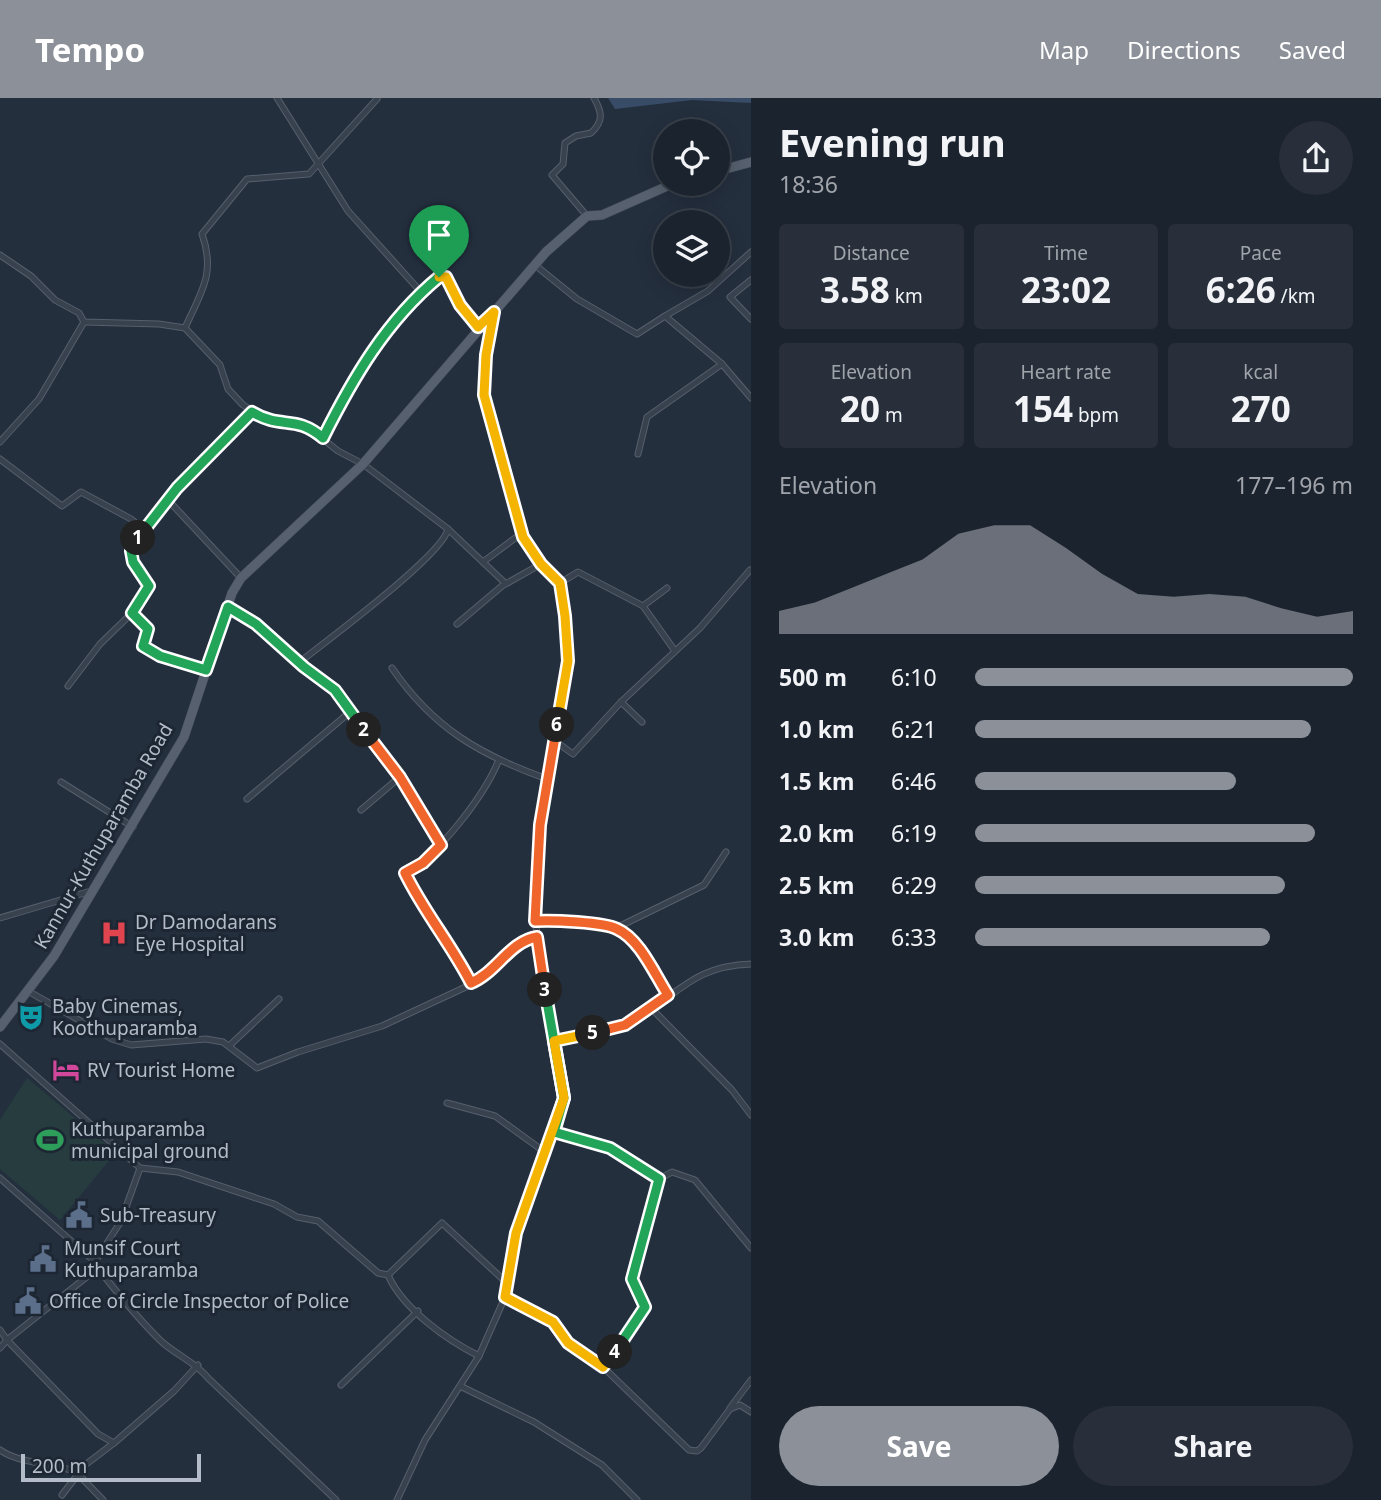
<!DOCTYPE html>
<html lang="en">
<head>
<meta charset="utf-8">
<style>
	:root { --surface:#1b232e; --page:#282f3a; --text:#f1f3f6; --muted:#a0a4aa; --line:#39404a; --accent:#8c9099 }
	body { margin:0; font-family:"Noto Sans",sans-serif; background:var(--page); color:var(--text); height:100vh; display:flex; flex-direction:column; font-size:26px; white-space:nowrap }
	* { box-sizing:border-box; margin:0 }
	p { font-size:23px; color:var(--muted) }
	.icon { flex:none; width:38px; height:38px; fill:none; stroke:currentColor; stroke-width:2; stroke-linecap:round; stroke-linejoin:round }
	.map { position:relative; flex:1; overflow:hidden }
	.side { display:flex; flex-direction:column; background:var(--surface); width:630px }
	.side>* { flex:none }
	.controls { position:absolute; left:653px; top:21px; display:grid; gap:14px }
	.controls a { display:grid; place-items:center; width:77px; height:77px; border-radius:50%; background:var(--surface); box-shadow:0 4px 18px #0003,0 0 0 2px var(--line); font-size:35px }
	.scale { position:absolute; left:21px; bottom:18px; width:180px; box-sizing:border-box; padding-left:7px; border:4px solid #b4bcc9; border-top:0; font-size:19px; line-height:24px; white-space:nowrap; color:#b4bcc9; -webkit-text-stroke:5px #1d2633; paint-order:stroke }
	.pin { position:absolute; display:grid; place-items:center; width:60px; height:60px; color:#fff; margin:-72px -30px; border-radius:50% 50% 50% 0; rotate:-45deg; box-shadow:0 0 7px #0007 }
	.pin .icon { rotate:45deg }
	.km { position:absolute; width:35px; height:35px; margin:-18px; border-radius:50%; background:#222; color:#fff; font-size:19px; line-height:35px; text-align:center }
	.round { display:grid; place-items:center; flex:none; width:74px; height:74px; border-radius:37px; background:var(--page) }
	.overview { display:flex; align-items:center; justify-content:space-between; height:119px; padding:0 28px }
	h1 { font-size:38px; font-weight:700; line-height:52px }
	.stats { display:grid; grid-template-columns:repeat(3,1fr); gap:10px; height:119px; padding:7px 28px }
	.stats div { display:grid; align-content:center; border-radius:7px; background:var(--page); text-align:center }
	.stats b { font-size:35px; font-weight:700 }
	.stats small { font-size:19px; font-weight:400 }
	.stats p { font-size:19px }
	.chart { height:196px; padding:14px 28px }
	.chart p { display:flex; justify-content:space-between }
	.chart svg { width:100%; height:126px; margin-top:7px; fill:var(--accent); opacity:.7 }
	.cta { display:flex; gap:14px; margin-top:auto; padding:14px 28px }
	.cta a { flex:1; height:80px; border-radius:42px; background:var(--accent); color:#fff; font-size:28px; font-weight:700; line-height:80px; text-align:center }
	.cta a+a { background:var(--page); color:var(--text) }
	ul { padding:0 28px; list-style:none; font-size:23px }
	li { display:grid; grid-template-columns:112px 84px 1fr; align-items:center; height:52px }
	li i { height:18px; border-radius:9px; background:var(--accent) }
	header { display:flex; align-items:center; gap:42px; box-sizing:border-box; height:98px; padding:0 35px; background:var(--accent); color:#fff }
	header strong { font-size:33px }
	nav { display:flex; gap:38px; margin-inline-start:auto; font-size:24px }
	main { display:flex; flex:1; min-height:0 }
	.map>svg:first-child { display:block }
</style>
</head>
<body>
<header>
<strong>Tempo</strong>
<nav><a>Map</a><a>Directions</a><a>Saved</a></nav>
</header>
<main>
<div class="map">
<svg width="751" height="1402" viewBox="0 0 751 1402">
	<rect width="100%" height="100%" fill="#242f3e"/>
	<path fill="#263c3f" d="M 27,980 L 116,1054 L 60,1122 L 0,1071 L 0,1022 Z"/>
	<path fill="#394c67" d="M 608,0 L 751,0 L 751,5 L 692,2 L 615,11 Z"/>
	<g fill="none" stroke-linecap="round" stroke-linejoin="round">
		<defs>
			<g id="minor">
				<path d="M 277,0 L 348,113 L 421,194 L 439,179 L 446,179 L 460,207 L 478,229"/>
				<path d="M 587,118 L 552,77 L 563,66 L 565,45 L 576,38 L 591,35 C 604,23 602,14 594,0"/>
				<path d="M 0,157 L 31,178 L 55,202 L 79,215 L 84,224 L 159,226 L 185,230 L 220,267 L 228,291 L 243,307 L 274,325 L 304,326 L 338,353 L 363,366 L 448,431 C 443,457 326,543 300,564"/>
				<path d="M 535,167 L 577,201 L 637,236 L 665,218 L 722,266 L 751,300"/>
				<path d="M 751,182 L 730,199 L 751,221"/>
				<path d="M 665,218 L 708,193 L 751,154"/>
				<path d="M 185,230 C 201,194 216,176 202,136 L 247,81 L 309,76 L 377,1"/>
				<path d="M 323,340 L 354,279 L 377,245 L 421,194"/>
				<path d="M 0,344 L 39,301 L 84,224"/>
				<path d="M 638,356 L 647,319 L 722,266"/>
				<path d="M 0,361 L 62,408 L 81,394 L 131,421 L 144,432"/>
				<path d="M 168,402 L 241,480"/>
				<path d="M 448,431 L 505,485"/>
				<path d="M 483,464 L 522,435"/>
				<path d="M 560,485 L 578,474 L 643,508 L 675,553"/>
				<path d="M 643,508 L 667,490"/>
				<path d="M 228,509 L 256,526 L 304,569 L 335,592 L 400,679 L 441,747"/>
				<path d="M 457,526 L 502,488 L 541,466"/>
				<path d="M 392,570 C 433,630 480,657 547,681"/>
				<path d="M 206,571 L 161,558 L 143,547 L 148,531 L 132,515 L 149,488 C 146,475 134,467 131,453 L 177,390 L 252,314"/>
				<path d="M 68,588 L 100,546 L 132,515"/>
				<path d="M 621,604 L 642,624"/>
				<path d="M 555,643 L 573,656 L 621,604 L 700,530 L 750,472"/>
				<path d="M 61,684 L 133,729"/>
				<path d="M 247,701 L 350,614"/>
				<path d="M 361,712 L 400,679"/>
				<path d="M 0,820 L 91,793"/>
				<path d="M 535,823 L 565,822 L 616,830 L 704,787 L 726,754"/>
				<path d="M 616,830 L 639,853 L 668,896"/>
				<path d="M 471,885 C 451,846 424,815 405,775 C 439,757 483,699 498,664"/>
				<path d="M 28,893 L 112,941 L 131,947 L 206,941 L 223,944 L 257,970 L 298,954 L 382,928 L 483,881 L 526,841 L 537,839"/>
				<path d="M 651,910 L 732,992 L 751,1017"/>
				<path d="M 554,943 C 577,939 606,937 627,926 C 676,901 689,868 751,866"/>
				<path d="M 0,946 L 140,1070 L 121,1123 L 95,1164 L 98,1170 C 118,1196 138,1221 162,1244 C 178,1258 195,1264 209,1281 L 336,1402"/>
				<path d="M 229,948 L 279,901"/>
				<path d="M 447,1005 L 495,1018 L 546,1055"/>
				<path d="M 554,1034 L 610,1050 L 659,1081 L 672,1074 L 695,1082 L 751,1150"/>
				<path d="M 140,1070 L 178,1074 L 274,1106 L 297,1119 L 318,1123 L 378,1175 L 388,1177 C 403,1211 447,1242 479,1258"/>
				<path d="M 0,1080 L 95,1164"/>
				<path d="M 388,1177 L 442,1125 L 508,1186"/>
				<path d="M 505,1199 L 553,1224 L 568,1245 L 603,1269 L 689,1352 L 697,1353 L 701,1350 L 730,1311 L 740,1307 L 751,1314"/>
				<path d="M 0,1232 L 7,1242 L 98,1170"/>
				<path d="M 0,1250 L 7,1242 L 98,1336 L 114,1345 L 85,1367 L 62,1397"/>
				<path d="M 603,1269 L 645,1209 L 632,1181 L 659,1081"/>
				<path d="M 341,1287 L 418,1213"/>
				<path d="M 462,1289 L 534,1324 L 602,1367 L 637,1402"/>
				<path d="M 730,1310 L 751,1282"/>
				<path d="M 114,1345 L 174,1293 L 198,1267"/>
				<path d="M 0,1352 C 22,1367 54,1364 79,1375"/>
				<path d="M 79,1377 L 103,1402"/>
				<path d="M 397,1402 L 425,1342 L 479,1258 L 505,1199 L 516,1135 L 564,1000 L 535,823 L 540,727 L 568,563 L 565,518 L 560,485 L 541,466 L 523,439 L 484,297 L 486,257 L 494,218"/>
			</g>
			<g id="primary">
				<path d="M 718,73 L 751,64"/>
				<path d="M 0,929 L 54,858 L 184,639 L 232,495 L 241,480 L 363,366 L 546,154 L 587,118 L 602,117 L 672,86"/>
			</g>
		</defs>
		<use href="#minor" stroke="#565f6c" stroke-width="7"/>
		<use href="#primary" stroke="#414a57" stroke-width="10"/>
		<use href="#minor" stroke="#38414e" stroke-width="5"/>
		<use href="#primary" stroke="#56606e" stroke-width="9"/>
	</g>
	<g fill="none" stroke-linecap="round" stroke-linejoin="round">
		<defs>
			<path id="split-1" d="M 138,440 L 177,390 L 252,314 C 282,332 295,316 323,340 C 353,280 386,223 439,179"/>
			<path id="split-2" d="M 138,440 L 131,453 L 133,464 L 149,488 L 132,515 L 148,531 L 143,548 L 160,558 L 206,572 L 228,509 L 256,526 L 304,569 L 335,592 L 364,632"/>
			<path id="split-3" d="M 364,632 L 400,679 L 441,747 L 423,765 L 405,775 C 424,814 451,846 471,885 C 496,875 510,843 537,839 L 545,892"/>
			<path id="split-4" d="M 545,892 L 564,1000 L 554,1034 L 610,1050 L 659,1081 L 632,1181 L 645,1209 L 615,1254"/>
			<path id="split-5" d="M 593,935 L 554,943 L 564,1000 L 516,1135 L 505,1199 L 553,1224 L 568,1245 L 603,1269 L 615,1254"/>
			<path id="split-6" d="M 557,627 L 540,727 L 535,823 C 552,822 604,824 617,831 C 640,841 655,877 668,897 L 625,927 L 593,935"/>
			<path id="split-7" d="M 439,179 L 446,179 L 460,207 L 478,229 L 494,214 L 486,257 L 484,297 L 523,439 L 541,466 L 560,485 L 565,518 L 568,563 L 557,627"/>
		</defs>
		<use href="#split-1" stroke="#fff" stroke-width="14"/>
		<use href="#split-2" stroke="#fff" stroke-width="14"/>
		<use href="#split-3" stroke="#fff" stroke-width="14"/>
		<use href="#split-4" stroke="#fff" stroke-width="14"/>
		<use href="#split-5" stroke="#fff" stroke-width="14"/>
		<use href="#split-6" stroke="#fff" stroke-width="14"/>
		<use href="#split-7" stroke="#fff" stroke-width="14"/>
		<use href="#split-1" stroke="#22a559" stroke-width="9"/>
		<use href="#split-2" stroke="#22a559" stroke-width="9"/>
		<use href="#split-3" stroke="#f0652b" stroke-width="9"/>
		<use href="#split-4" stroke="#22a559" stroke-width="9"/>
		<use href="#split-5" stroke="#f5b400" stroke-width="9"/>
		<use href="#split-6" stroke="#f0652b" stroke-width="9"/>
		<use href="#split-7" stroke="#f5b400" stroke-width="9"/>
	</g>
	<defs>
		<symbol id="hospital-bare" viewBox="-9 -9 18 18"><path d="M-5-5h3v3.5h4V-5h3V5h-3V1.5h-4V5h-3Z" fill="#e0444e" stroke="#1d2633" stroke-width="2.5" paint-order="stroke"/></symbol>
		<symbol id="theatre-bare" viewBox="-9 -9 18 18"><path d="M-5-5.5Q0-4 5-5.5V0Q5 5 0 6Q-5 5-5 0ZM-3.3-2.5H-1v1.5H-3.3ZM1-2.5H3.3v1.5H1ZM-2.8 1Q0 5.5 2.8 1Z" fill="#0f9aa8" stroke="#1d2633" stroke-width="2.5" paint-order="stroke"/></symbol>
		<symbol id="hotel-bare" viewBox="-9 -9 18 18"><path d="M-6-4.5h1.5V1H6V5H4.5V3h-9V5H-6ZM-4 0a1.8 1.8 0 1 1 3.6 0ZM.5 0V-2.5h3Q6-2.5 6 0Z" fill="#d1479c" stroke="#1d2633" stroke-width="2.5" paint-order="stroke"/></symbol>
		<symbol id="stadium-bare" viewBox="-9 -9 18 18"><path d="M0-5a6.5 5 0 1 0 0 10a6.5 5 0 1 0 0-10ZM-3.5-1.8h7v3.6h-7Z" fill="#2e9e5b" stroke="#1d2633" stroke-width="2.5" paint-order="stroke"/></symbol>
		<symbol id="civic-bare" viewBox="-9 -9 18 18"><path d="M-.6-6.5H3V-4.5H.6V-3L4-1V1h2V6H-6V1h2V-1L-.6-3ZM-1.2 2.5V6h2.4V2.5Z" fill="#5c6f8a" stroke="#1d2633" stroke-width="2.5" paint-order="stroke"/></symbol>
	</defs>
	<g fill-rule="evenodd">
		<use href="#hospital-bare" x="95" y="816" width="38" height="38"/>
		<use href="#theatre-bare" x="12" y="900" width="38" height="38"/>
		<use href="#hotel-bare" x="47" y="953" width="38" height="38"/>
		<use href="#stadium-bare" x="31" y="1023" width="38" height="38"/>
		<use href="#civic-bare" x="60" y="1098" width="38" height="38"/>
		<use href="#civic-bare" x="24" y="1142" width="38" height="38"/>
		<use href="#civic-bare" x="9" y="1184" width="38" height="38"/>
	</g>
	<g text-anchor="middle" stroke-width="6" stroke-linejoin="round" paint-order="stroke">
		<g font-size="19" fill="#b4bcc9" stroke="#1d2633">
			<text transform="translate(103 738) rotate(-60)" y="7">Kannur-Kuthuparamba Road</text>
		</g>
		<g font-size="19" fill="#b4bcc9" stroke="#1d2633" text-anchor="start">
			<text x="135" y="831">Dr Damodarans<tspan x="135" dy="22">Eye Hospital</tspan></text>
			<text x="52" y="915">Baby Cinemas,<tspan x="52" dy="22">Koothuparamba</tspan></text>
			<text x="87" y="979">RV Tourist Home</text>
			<text x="71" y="1038">Kuthuparamba<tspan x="71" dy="22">municipal ground</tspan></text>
			<text x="100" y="1124">Sub-Treasury</text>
			<text x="64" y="1157">Munsif Court<tspan x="64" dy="22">Kuthuparamba</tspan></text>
			<text x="49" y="1210">Office of Circle Inspector of Police</text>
		</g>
	</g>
</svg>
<div class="controls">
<a><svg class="icon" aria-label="locate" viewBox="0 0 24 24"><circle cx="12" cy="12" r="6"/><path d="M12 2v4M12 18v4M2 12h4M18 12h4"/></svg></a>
<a><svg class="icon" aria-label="layers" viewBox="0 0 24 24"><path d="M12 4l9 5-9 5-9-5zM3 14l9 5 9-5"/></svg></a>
</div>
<div class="scale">200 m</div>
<div class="pin" style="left:439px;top:179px;background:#1e9e55"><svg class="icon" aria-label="arrive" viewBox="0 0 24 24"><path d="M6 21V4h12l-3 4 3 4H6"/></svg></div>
<b class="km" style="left:138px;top:440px">1</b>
<b class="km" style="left:364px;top:632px">2</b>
<b class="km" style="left:545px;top:892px">3</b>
<b class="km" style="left:615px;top:1254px">4</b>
<b class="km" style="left:593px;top:935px">5</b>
<b class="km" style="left:557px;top:627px">6</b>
</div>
<section class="side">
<div class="overview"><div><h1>Evening run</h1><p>18:36</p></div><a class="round"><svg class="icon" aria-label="share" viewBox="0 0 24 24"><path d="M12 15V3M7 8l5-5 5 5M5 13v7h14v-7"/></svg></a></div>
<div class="stats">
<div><p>Distance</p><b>3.58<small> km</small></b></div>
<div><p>Time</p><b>23:02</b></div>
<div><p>Pace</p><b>6:26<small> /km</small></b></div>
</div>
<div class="stats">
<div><p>Elevation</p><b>20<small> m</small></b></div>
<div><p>Heart rate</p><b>154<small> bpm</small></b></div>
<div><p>kcal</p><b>270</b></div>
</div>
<div class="chart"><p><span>Elevation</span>177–196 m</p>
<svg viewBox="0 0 160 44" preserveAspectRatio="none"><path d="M0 44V36L10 33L20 28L30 23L40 18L50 9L60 6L70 6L80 14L90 23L100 30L110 31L120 30L130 31L140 35L150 38L160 36V44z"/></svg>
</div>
<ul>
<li><b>500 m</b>6:10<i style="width:100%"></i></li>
<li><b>1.0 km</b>6:21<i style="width:89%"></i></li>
<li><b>1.5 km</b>6:46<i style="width:69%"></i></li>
<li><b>2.0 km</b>6:19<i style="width:90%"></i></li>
<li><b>2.5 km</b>6:29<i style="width:82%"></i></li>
<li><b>3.0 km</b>6:33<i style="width:78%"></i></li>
</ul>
<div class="cta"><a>Save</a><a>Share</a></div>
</section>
</main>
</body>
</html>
